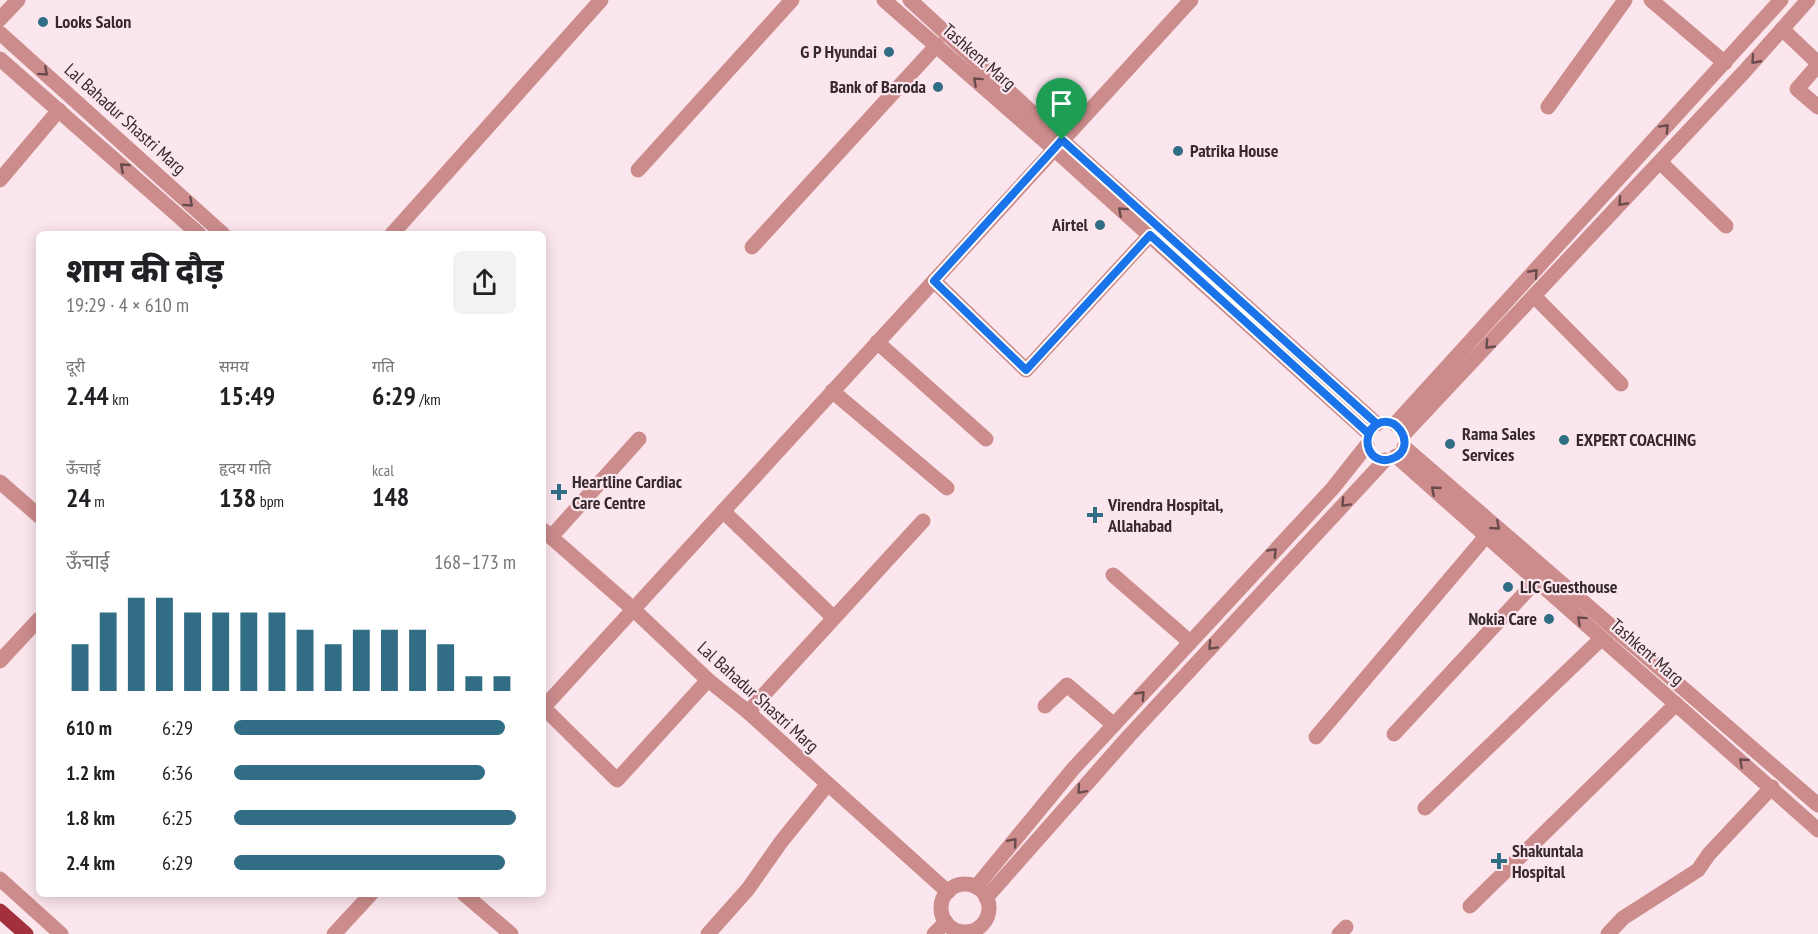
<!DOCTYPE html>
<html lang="hi">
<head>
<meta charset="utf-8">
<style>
	:root { --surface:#fff; --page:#f2f2f2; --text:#202124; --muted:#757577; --accent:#316e85 }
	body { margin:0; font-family:"PT Sans Narrow","Noto Sans Devanagari",sans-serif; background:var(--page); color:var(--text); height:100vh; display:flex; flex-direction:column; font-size:22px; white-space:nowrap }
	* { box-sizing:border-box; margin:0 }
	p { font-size:20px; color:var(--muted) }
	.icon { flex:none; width:33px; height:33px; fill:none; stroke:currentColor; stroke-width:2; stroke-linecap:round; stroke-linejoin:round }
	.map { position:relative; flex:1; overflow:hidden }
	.drawer { position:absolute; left:36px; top:231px; width:510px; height:666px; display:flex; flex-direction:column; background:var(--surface); border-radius:9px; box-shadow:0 3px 15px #0003 }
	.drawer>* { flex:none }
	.pin { position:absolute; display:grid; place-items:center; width:51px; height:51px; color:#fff; margin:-62px -26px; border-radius:50% 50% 50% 0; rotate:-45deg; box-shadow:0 0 6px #0007 }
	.pin .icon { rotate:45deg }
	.round { display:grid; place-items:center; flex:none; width:63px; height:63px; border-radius:9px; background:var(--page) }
	.head { display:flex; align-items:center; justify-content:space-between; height:102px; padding:0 30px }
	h1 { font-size:33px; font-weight:800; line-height:45px }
	.stats { display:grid; grid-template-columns:repeat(3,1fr); gap:9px; height:102px; padding:6px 30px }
	.stats div { display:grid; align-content:center }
	.stats b { font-size:26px; font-weight:800 }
	.stats small { font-size:16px; font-weight:400 }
	.stats p { font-size:16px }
	.chart { height:168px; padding:12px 30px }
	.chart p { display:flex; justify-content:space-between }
	.chart svg { width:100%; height:108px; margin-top:6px; stroke:var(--accent); stroke-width:6 }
	ul { padding:0 30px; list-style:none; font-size:20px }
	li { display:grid; grid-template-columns:96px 72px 1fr; align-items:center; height:45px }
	li i { height:15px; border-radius:8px; background:var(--accent) }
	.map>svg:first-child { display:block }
</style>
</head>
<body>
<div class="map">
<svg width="1818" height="934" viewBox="0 0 1818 934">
	<rect width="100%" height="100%" fill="#fce6ee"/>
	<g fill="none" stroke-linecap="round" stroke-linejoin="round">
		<g stroke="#cc8c8c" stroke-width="15">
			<path d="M 884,0 L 1054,149 L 1368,433"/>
			<path d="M 910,0 L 1062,140 L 1377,424"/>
			<path d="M 1651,0 L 1725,63"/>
			<path d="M 0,19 L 18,0"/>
			<path d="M 1782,29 L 1818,63"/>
			<path d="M 0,33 L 223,234"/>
			<path d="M 0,59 L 199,234"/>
			<path d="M 1818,65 L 1797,89 L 1818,107"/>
			<path d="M 1548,107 L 1625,0"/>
			<path d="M 1660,162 L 1726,226"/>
			<path d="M 638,170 L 792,0"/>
			<path d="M 0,180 L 59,110"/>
			<path d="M 392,234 L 601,0"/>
			<path d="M 752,247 L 937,45"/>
			<path d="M 934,281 L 1026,370 L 1150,235"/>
			<path d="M 1534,296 L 1621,384"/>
			<path d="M 877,342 L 986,439"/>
			<path d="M 832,391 L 947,488"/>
			<path d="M 1395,424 L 1781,0"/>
			<path d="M 1404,434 L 1744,72 L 1808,0"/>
			<path d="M 1404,447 L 1818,805"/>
			<path d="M 1396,456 L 1818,830"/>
			<path d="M 0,482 L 39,516"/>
			<path d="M 723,511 L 834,618"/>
			<path d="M 543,530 L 633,609 L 708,680 L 748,712 L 948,892"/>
			<path d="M 551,537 L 639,439"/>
			<path d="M 1113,575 L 1190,642"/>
			<path d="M 0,661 L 39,619"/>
			<path d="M 1045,706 L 1067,685 L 1114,725"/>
			<path d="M 543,707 L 617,780 L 708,680"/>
			<path d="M 543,708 L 1191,0"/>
			<path d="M 748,712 L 923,521"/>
			<path d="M 1394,734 L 1537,580"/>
			<path d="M 1316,737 L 1487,535"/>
			<path d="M 1425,808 L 1601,639"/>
			<path d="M 0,879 L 61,934"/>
			<circle cx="965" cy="908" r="24"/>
			<path d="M 976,887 L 1073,769 L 1333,488 L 1367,445"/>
			<path d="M 464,894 L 511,934"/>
			<path d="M 986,898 L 1129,736 L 1385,460"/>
			<path d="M 1470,906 L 1676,704"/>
			<path d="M 334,934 L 371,894"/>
			<path d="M 708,934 L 748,889 L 781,842 L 827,785"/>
			<path d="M 934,934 L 946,922"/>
			<path d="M 1339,934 L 1346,927"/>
			<path d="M 1608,934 L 1623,918 L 1698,870 L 1709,854 L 1772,787"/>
		</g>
		<path stroke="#a3313d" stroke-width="15" d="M 0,911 L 26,934"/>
	</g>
	<defs><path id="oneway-chevron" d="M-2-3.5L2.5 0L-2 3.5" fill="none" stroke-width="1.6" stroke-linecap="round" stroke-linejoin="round" transform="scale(1.5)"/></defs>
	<g stroke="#6a4c4f">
		<use href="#oneway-chevron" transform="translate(1755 60) rotate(132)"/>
		<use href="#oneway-chevron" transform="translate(44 72) rotate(42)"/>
		<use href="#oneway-chevron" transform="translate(977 81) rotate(-138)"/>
		<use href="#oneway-chevron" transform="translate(1665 128) rotate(-47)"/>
		<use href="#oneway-chevron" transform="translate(124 167) rotate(-139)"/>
		<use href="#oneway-chevron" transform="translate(1622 202) rotate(133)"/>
		<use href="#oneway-chevron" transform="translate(189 203) rotate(42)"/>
		<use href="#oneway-chevron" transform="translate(1122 211) rotate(-138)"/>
		<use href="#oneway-chevron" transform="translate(1534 273) rotate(-48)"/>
		<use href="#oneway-chevron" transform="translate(1489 345) rotate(133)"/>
		<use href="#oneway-chevron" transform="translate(1435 490) rotate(-139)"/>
		<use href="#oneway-chevron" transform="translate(1345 503) rotate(133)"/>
		<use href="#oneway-chevron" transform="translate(1496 526) rotate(41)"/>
		<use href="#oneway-chevron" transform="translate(1273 552) rotate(-47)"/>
		<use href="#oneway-chevron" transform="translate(1581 620) rotate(-138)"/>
		<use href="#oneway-chevron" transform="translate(1212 646) rotate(133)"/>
		<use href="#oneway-chevron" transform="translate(1141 695) rotate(-47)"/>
		<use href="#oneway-chevron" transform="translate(1743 762) rotate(-139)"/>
		<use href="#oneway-chevron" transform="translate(1081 790) rotate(131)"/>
		<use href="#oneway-chevron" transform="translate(1013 842) rotate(-50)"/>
	</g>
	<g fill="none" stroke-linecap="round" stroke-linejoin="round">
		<defs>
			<path id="route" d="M 1062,140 L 934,281 L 1026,370 L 1150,235 L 1368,433 C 1391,400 1423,449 1391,459 C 1370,466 1358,438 1377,424 L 1062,140"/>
		</defs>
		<use href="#route" stroke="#fff" stroke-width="12"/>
		<use href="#route" stroke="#1a73e8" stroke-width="8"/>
	</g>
	<g fill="#316e85" stroke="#fce6ee" stroke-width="2">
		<circle cx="43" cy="22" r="6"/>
		<circle cx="889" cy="52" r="6"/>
		<circle cx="938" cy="87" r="6"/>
		<circle cx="1178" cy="151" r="6"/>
		<circle cx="1100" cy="225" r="6"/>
		<circle cx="1564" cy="440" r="6"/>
		<circle cx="1450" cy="444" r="6"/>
		<path d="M556 483h6v6h6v6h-6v6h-6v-6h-6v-6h6z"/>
		<path d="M1092 506h6v6h6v6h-6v6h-6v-6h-6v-6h6z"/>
		<circle cx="1508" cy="587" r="6"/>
		<circle cx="1549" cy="619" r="6"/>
		<path d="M1496 852h6v6h6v6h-6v6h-6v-6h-6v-6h6z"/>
	</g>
	<g text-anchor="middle" stroke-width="4.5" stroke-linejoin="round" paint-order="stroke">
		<g font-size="18" font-weight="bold" fill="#36292e" stroke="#fce6ee" text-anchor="start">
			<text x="55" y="28">Looks Salon</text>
			<text x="877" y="58" text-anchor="end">G P Hyundai</text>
			<text x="926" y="93" text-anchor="end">Bank of Baroda</text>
			<text x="1190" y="157">Patrika House</text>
			<text x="1088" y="231" text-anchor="end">Airtel</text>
			<text x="1462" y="440">Rama Sales<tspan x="1462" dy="21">Services</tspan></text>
			<text x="1576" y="446">EXPERT COACHING</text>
			<text x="572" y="488">Heartline Cardiac<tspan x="572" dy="21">Care Centre</tspan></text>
			<text x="1108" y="511">Virendra Hospital,<tspan x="1108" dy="21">Allahabad</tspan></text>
			<text x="1520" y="593">LIC Guesthouse</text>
			<text x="1537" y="625" text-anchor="end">Nokia Care</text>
			<text x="1512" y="857">Shakuntala<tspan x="1512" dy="21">Hospital</tspan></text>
		</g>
		<g font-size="18" fill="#36292e" stroke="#fce6ee">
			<text transform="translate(979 57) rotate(41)" y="6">Tashkent Marg</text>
			<text transform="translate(125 119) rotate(42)" y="6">Lal Bahadur Shastri Marg</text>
			<text transform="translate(1647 652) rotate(41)" y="6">Tashkent Marg</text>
			<text transform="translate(758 697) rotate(42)" y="6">Lal Bahadur Shastri Marg</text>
		</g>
	</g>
</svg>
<div class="pin" style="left:1062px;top:140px;background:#1e9e55"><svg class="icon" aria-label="arrive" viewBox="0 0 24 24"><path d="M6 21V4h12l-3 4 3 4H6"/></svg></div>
<section class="drawer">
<div class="head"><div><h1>शाम की दौड़</h1><p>19:29 · 4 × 610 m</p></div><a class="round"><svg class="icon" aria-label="share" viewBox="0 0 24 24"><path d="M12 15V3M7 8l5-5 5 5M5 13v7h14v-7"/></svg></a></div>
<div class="stats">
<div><p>दूरी</p><b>2.44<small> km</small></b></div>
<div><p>समय</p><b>15:49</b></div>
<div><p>गति</p><b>6:29<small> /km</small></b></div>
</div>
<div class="stats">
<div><p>ऊँचाई</p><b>24<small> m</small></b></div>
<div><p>हृदय गति</p><b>138<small> bpm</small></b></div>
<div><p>kcal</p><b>148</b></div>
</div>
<div class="chart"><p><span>ऊँचाई</span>168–173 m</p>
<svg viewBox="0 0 160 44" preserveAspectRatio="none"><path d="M5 44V25M15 44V12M25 44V6M35 44V6M45 44V12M55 44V12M65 44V12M75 44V12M85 44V19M95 44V25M105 44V19M115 44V19M125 44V19M135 44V25M145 44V38M155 44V38"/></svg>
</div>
<ul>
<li><b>610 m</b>6:29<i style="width:96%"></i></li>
<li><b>1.2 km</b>6:36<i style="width:89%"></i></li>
<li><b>1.8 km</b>6:25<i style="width:100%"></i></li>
<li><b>2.4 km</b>6:29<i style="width:96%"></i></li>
</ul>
</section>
</div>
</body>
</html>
